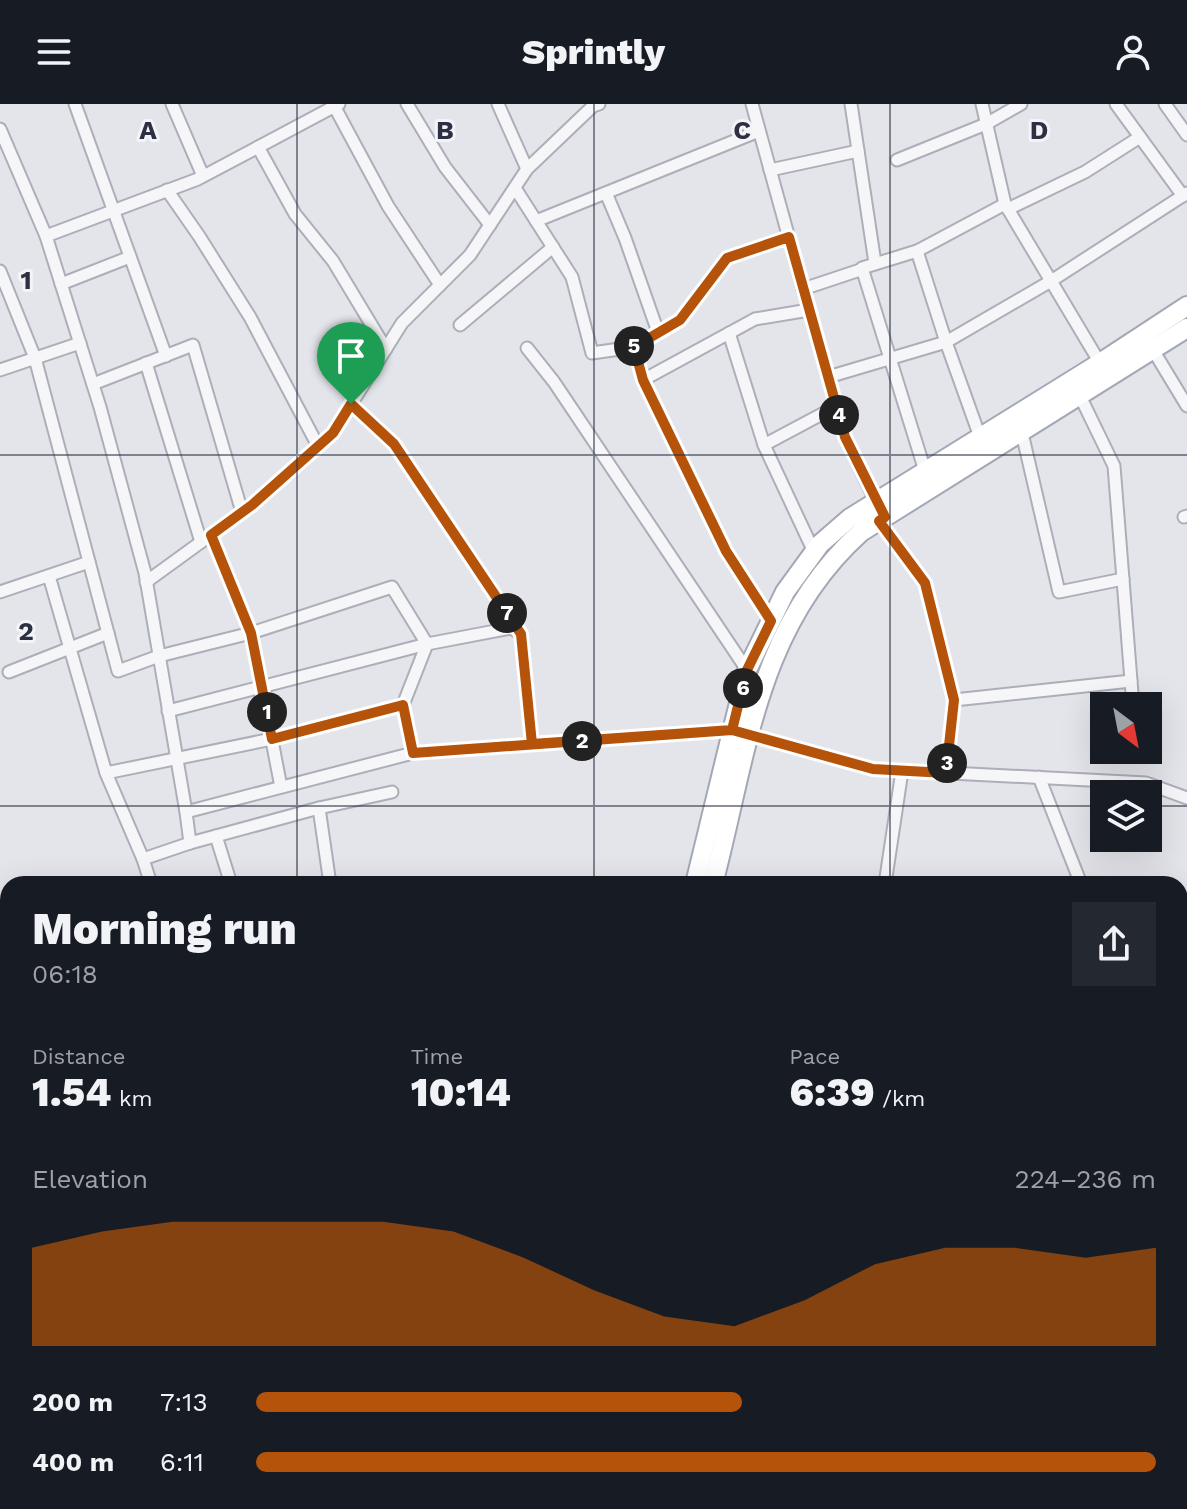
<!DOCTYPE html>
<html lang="en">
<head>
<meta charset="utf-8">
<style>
	:root { --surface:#171b24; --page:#242831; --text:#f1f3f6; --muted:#9ea1a6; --accent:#b45309 }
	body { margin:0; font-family:"Work Sans",sans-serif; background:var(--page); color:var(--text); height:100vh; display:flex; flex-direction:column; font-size:30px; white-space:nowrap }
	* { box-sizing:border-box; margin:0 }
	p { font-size:26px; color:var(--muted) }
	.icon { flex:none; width:44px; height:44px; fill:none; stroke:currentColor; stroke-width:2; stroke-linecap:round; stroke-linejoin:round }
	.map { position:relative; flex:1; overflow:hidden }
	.side { position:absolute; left:0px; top:772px; width:1188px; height:634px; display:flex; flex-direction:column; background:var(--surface); border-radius:24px 24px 0 0; box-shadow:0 8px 32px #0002 }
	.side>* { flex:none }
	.needle { width:52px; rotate:148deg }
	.buttons { position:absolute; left:1090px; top:588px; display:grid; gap:16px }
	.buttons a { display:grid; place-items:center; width:72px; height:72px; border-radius:0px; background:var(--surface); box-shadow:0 8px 32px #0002; font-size:40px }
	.pin { position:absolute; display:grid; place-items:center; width:68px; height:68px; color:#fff; margin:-82px -34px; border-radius:50% 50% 50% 0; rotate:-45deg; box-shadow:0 0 8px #0007 }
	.pin .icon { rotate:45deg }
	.km { position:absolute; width:40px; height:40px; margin:-20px; border-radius:50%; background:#222; color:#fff; font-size:22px; line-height:40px; text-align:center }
	.round { display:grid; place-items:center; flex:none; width:84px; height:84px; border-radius:0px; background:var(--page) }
	.head { display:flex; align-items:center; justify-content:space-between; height:136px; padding:0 32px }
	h1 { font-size:44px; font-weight:800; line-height:60px }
	.figures { display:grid; grid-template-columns:repeat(3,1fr); gap:12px; height:136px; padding:8px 32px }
	.figures div { display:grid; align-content:center }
	.figures b { font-size:40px; font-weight:800 }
	.figures small { font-size:22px; font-weight:400 }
	.figures p { font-size:22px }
	.chart { height:224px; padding:16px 32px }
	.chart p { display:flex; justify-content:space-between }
	.chart svg { width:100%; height:144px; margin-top:8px; fill:var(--accent); opacity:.7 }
	ul { padding:0 32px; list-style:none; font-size:26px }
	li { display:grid; grid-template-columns:128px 96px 1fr; align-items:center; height:60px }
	li i { height:20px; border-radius:10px; background:var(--accent) }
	header { display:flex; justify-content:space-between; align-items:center; height:104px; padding:0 32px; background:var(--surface); font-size:36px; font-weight:800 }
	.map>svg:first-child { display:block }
</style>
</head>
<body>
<header><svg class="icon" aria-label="menu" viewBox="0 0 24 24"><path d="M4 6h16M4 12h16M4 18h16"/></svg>Sprintly<svg class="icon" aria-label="person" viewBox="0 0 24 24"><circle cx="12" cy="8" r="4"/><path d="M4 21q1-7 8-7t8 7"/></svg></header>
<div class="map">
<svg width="1187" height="1405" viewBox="0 0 1187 1405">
	<rect width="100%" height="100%" fill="#e3e5ea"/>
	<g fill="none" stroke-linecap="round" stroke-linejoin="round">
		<defs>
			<g id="street">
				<path d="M 75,0 L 166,252"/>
				<path d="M 172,0 L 203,72"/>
				<path d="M 333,0 L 388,102 L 440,181"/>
				<path d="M 407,0 L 445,63 L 490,121"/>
				<path d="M 498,0 L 527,65"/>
				<path d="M 752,0 L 803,185 L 863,165"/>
				<path d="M 851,0 L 875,159"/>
				<path d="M 982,0 L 1005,100 L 1103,264"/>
				<path d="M 1116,0 L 1183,92"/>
				<path d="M 1165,0 L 1187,31"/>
				<path d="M 0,25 L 46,132 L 198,75 L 339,0"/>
				<path d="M 258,43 L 295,110 L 333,157 L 386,245"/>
				<path d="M 897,56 L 986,20 L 1021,0"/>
				<path d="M 770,66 L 858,47"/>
				<path d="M 515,84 L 572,173 L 592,249 L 634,243 L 643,276"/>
				<path d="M 167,86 L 199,132 L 250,213 L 318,342"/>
				<path d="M 606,89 L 625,134 L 658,228"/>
				<path d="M 1008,105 L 1085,68 L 1140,33"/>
				<path d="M 536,117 L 759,27"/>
				<path d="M 46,132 L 100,303 L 145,469 L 186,708 L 413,649 L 732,626 L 873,665 L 1146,679 L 1187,694"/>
				<path d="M 0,167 L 35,254 L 118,567 L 159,552 L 251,529 L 392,483 L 427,540"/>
				<path d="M 61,180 L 130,153"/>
				<path d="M 803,185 L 845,333 L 878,402"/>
				<path d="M 460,221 L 553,143"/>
				<path d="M 729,229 L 764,341 L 814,448"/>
				<path d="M 634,243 L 680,216 L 727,154 L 789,133"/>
				<path d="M 527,244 L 554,278 L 747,566"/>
				<path d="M 1153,246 L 1187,302"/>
				<path d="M 146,259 L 201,438"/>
				<path d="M 0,266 L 80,239"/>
				<path d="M 828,273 L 946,238 L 917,147"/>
				<path d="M 93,280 L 193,241 L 242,408"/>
				<path d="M 1080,292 L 1114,362 L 1133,602"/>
				<path d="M 351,300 L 394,340 L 521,530 L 532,640"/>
				<path d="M 1022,329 L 1059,488 L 1123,475"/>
				<path d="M 980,333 L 946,238 L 1051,177 L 1187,89"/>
				<path d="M 764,341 L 837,302"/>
				<path d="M 925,367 L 862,164 L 917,147 L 1005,100"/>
				<path d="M 1184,413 L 1187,412"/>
				<path d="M 879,417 L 925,479 L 954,596 L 1131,577"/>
				<path d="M 211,431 L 251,529 L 281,683"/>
				<path d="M 49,472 L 106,669 L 272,635 L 403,601"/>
				<path d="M 146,478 L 252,401 L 333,329 L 402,219 L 470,151 L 527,65 L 593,2 L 599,0"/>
				<path d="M 0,488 L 89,458"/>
				<path d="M 771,517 L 726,447 L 643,276 L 755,215 L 809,206"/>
				<path d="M 9,568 L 108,529"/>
				<path d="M 168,607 L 427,540 L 511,524 L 520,529"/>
				<path d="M 413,649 L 403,601 L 427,540"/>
				<path d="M 106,669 L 143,755"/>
				<path d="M 946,669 L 954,596"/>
				<path d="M 1039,673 L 1081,780"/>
				<path d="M 216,732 L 231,780"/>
				<path d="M 190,739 L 319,704"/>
				<path d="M 151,780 L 143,755 L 190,739 L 186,708"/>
				<path d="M 330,780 L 319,704 L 392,688"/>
				<path d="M 885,780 L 902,667"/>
				<path d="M 1180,844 L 1187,843"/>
				<path d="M 0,857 L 8,853"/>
				<path d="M 0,869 L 8,886"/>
				<path d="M 0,976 L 8,972"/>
				<path d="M 0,1028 L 8,1025"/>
				<path d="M 1180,1222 L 1187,1223"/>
				<path d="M 1186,1404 L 1187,1383"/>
				<path d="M 18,1405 L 24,1402 L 33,1405"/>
				<path d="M 123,1405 L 133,1398"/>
			</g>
			<g id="primary">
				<path d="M 695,780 L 747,566 L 785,488 L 820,440 L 850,414 L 1100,259 L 1187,202"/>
				<path d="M 713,780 C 747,652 756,522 861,428 L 1187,224"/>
				<path d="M 653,1398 L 654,1405"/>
			</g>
		</defs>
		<use href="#street" stroke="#acafb8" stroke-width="15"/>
		<use href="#primary" stroke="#a3a7b6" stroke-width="22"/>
		<use href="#street" stroke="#f6f6f9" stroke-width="11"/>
		<use href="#primary" stroke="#fff" stroke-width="18"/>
	</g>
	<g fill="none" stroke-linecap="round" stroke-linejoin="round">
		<defs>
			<path id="route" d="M 351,300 L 333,329 L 252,401 L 211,431 L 251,529 L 272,635 L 403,601 L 413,649 L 732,626 L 873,665 L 946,669 L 954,596 L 925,479 L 879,417 L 885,413 L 845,333 L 789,133 L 727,154 L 680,216 L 634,243 L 643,276 L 726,447 L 771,517 L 747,566 L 732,626 L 532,640 L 521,530 L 394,340 L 351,300"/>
		</defs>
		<use href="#route" stroke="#fff" stroke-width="16"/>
		<use href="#route" stroke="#b45309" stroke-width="10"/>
	</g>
	<path fill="none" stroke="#2c3042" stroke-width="2" stroke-opacity="0.55" d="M 297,0 L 297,780M 594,0 L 594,780M 890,0 L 890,780M 0,351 L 1187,351M 0,702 L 1104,702M 1148,702 L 1187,702M 0,1054 L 8,1054M 1180,1054 L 1187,1054M 297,1398 L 297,1405M 594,1398 L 594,1405M 890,1398 L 890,1405"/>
	<g font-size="26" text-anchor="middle" font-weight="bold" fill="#2c3042" stroke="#f3f4f8" stroke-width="6" stroke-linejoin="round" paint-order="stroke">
		<text x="148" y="35">A</text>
		<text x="445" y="35">B</text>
		<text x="742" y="35">C</text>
		<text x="1039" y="35">D</text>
		<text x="26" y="185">1</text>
		<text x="26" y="536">2</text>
	</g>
</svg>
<div class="buttons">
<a><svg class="needle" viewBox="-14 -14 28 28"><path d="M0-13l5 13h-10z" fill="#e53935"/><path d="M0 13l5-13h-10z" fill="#9ea1a6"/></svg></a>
<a><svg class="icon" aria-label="layers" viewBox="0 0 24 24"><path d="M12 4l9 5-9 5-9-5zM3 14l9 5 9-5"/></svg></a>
</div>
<div class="pin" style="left:351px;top:300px;background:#1e9e55"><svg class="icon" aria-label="arrive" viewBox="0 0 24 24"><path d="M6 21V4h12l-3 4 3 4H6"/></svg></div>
<b class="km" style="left:267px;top:608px">1</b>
<b class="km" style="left:582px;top:637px">2</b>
<b class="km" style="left:947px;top:659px">3</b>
<b class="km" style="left:839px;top:311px">4</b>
<b class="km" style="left:634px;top:242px">5</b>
<b class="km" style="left:743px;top:584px">6</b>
<b class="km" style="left:507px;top:509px">7</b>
<section class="side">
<div class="head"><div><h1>Morning run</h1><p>06:18</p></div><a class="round"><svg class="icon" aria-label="share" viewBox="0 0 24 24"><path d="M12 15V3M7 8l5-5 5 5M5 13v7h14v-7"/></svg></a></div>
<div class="figures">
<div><p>Distance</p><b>1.54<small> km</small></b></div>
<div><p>Time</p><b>10:14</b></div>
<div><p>Pace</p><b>6:39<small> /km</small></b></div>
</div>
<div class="chart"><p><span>Elevation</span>224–236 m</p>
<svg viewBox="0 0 160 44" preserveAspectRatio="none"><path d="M0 44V14L10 9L20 6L30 6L40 6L50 6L60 9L70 17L80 27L90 35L100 38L110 30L120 19L130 14L140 14L150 17L160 14V44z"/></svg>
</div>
<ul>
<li><b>200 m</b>7:13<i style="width:54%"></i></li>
<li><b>400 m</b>6:11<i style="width:100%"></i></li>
</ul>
</section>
</div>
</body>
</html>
